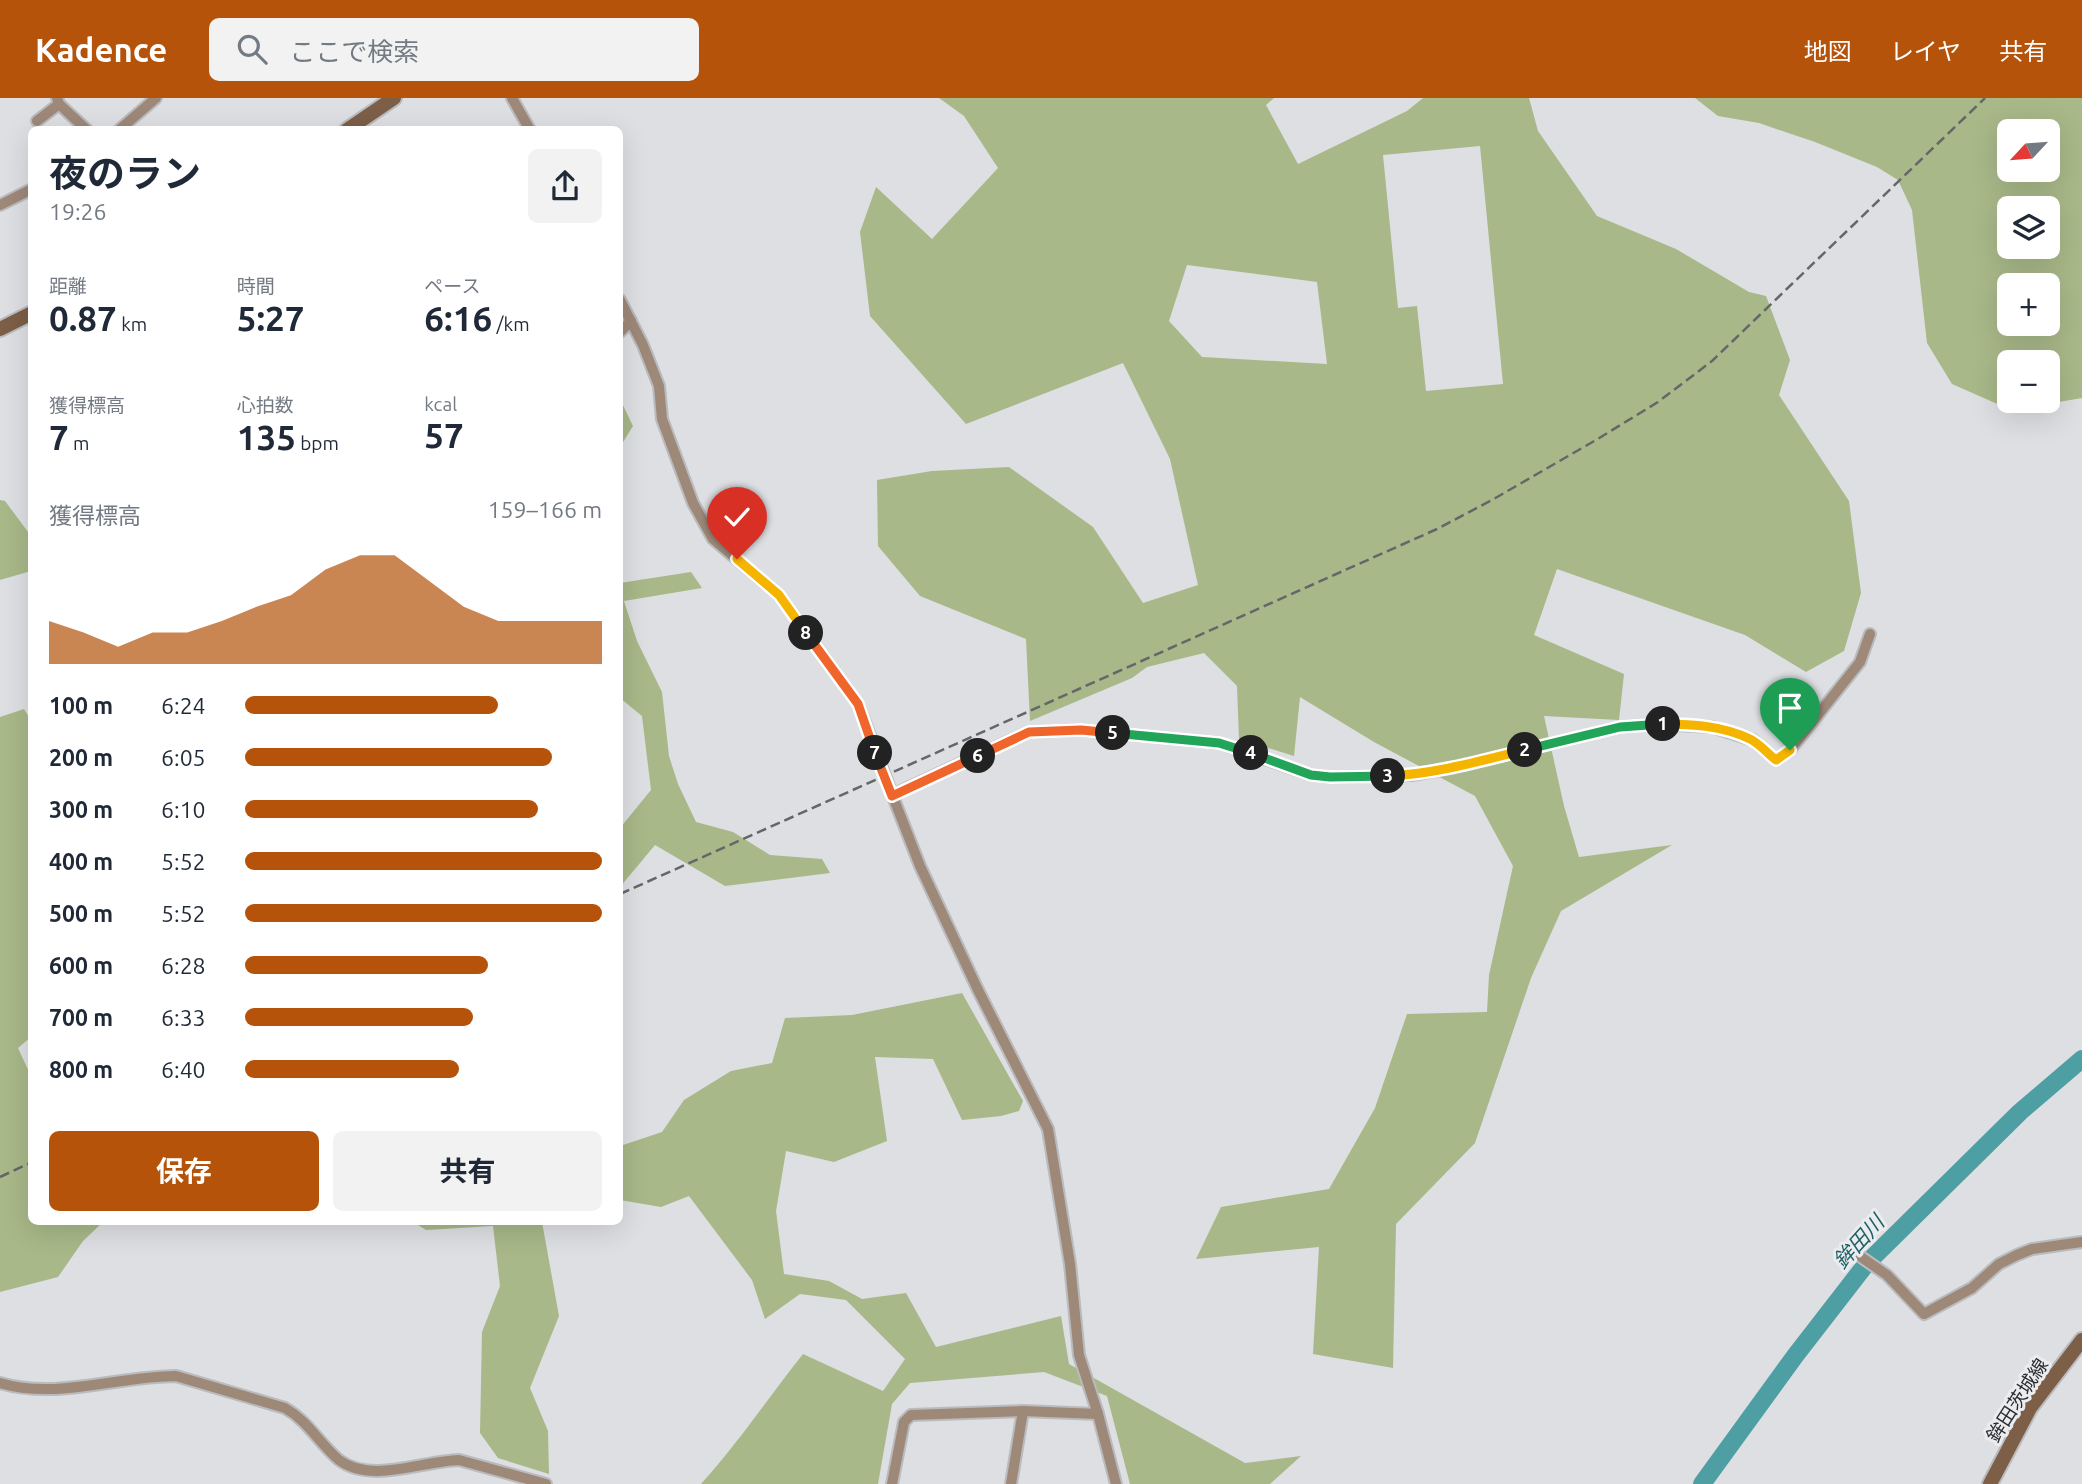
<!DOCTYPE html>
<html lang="ja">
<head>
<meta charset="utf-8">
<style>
	:root { --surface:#fff; --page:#f2f2f3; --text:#1f2937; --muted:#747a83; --accent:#b45309 }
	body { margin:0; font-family:Ubuntu,"Noto Sans JP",sans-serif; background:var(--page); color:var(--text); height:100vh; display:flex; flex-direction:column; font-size:26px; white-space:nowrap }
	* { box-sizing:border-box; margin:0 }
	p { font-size:23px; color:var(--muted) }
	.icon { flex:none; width:38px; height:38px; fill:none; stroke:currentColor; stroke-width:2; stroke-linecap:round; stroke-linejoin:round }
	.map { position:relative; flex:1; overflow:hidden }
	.details { position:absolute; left:28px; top:28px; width:595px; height:1099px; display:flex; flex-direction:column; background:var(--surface); border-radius:10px; box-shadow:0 7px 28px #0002 }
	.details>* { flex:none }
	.needle { width:46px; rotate:244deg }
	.controls { position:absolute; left:1997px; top:21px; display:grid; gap:14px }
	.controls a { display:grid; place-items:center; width:63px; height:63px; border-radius:10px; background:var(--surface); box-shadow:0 7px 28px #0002; font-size:35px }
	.pin { position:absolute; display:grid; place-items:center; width:60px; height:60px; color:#fff; margin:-72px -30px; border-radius:50% 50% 50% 0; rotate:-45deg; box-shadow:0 0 7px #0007 }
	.pin .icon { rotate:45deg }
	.km { position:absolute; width:35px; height:35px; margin:-18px; border-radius:50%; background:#222; color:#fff; font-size:19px; line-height:35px; text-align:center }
	.round { display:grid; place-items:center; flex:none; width:74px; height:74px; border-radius:10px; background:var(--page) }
	.overview { display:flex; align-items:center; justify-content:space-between; height:119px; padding:0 21px }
	h1 { font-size:38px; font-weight:700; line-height:52px }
	.metrics { display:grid; grid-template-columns:repeat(3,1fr); gap:10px; height:119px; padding:7px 21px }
	.metrics div { display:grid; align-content:center }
	.metrics b { font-size:35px; font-weight:700 }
	.metrics small { font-size:19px; font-weight:400 }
	.metrics p { font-size:19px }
	.chart { height:196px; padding:14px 21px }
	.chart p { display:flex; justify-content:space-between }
	.chart svg { width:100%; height:126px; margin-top:7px; fill:var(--accent); opacity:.7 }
	.cta { display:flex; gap:14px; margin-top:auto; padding:14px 21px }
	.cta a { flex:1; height:80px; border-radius:10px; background:var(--accent); color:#fff; font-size:28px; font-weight:700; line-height:80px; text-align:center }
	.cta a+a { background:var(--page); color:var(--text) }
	ul { padding:0 21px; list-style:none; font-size:23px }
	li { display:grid; grid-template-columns:112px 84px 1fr; align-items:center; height:52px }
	li i { height:18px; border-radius:9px; background:var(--accent) }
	header { display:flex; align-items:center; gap:42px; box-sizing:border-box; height:98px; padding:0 35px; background:var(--accent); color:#fff }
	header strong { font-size:33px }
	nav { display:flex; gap:38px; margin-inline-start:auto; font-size:24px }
	.search { width:490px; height:63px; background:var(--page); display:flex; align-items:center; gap:18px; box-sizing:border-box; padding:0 24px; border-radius:10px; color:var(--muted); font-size:26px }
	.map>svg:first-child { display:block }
</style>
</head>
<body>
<header>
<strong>Kadence</strong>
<div class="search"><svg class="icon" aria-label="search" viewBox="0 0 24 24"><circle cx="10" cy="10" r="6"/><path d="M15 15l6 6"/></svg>ここで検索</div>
<nav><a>地図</a><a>レイヤ</a><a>共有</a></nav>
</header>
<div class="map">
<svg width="2082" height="1386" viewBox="0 0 2082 1386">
	<rect width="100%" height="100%" fill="#dddfe2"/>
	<g fill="#a8b888" fill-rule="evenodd">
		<path d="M 939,0 L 1274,0 L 1266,7 L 1298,66 L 1407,13 L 1423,0 L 1529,0 L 1538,33 L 1597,118 L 1676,151 L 1749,194 L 1766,198 L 1790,262 L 1779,297 L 1849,403 L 1861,495 L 1844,553 L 1806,574 L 1745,537 L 1557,471 L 1534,537 L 1624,576 L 1619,622 L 1544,618 L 1564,708 L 1579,759 L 1672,747 L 1561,813 L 1531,880 L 1475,1045 L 1396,1126 L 1393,1270 L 1313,1256 L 1319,1149 L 1196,1161 L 1221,1109 L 1329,1091 L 1375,1010 L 1407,916 L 1487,914 L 1489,877 L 1513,768 L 1475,698 L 1374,644 L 1300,599 L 1294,658 L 1239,641 L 1237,588 L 1204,555 L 1147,569 L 1132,580 L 1030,623 L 1026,541 L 920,498 L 878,448 L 877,382 L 932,373 L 1009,369 L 1093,429 L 1143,505 L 1198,487 L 1170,361 L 1123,265 L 966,326 L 870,218 L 860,134 L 876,89 L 932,141 L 998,70 L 964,18 ZM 1480,48 L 1503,286 L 1426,293 L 1417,208 L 1398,210 L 1383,57 ZM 1187,167 L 1317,184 L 1327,266 L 1202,259 L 1169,223 Z"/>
		<path d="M 1695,0 L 2082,0 L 2082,300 L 2011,312 L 1952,286 L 1927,245 L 1912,112 L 1898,82 L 1877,69 L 1815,44 L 1759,25 L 1718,18 ZM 2048,33 L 2048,72 L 2009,72 L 2009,33 ZM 2048,110 L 2048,149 L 2009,149 L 2009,110 ZM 2009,187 L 2048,187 L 2048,226 L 2009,226 ZM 2048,264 L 2048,303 L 2009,303 L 2009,264 Z"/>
		<path d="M 620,301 L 633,328 L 620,349 Z"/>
		<path d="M 0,402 L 5,403 L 31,438 L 31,473 L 0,482 Z"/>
		<path d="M 691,474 L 702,490 L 624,503 L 637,543 L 662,594 L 669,658 L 678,686 L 696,724 L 733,734 L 770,757 L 822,761 L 830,775 L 725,788 L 655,747 L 620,789 L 620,730 L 651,692 L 642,618 L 620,600 L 620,485 Z"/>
		<path d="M 24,611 L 32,624 L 32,938 L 18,950 L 31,978 L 32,1124 L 103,1124 L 83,1143 L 58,1179 L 0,1194 L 0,619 Z"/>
		<path d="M 962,895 L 1023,1003 L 1019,1013 L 1001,1018 L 962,1022 L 933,961 L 875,959 L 887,1043 L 834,1064 L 786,1053 L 776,1113 L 784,1176 L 829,1183 L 862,1201 L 906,1195 L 936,1249 L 1061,1218 L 1069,1266 L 1245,1365 L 1301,1358 L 1270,1386 L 1130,1386 L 1107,1298 L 1044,1274 L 910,1285 L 892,1306 L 878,1386 L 701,1386 C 738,1345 769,1299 803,1256 L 883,1293 L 905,1261 L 846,1202 L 800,1196 L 765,1221 L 752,1182 L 689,1098 L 661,1109 L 620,1102 L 620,1048 L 662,1034 L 684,1002 L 731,973 L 772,965 L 785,920 L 852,917 Z"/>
		<path d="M 413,1124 L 542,1124 L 559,1218 L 530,1290 L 548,1333 L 549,1376 L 498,1360 L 480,1335 L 482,1234 L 500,1188 L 493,1128 L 426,1132 Z"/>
	</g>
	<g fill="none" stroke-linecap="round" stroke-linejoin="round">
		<path stroke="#4e9fa4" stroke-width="18" d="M 1702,1386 L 1795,1258 L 1867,1165 L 2020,1014 L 2082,961"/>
		<defs>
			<g id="street">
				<path d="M 57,0 L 59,6 L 87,32"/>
				<path d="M 512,0 L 530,32"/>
				<path d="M 37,23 L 59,6"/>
				<path d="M 119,32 L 156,0"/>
				<path d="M 0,107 L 32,91"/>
				<path d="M 620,202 L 643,247 L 659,288 L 662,321 L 693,405 L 713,441 L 779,497 L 858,606 L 880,664"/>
				<path d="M 620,234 L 631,223"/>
				<path d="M 890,691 L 920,768 L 978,892 L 1048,1031 L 1070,1166 L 1079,1257 L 1098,1316 L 1116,1386"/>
				<path d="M 892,697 L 1029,634 L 1081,632 L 1219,645 L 1311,677 L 1330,679 L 1412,677 L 1456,669 L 1620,629 L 1659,626 L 1712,629 L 1753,642 L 1776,662 L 1790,652 L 1860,564 L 1870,536"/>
				<path d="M 1851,1152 L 1887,1177 L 1924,1216 L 1972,1190 L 1999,1166 L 2017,1157 L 2032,1151 L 2082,1144"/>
				<path d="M 0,1285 C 57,1302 118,1278 176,1278 L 285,1310 C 308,1323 319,1345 339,1362 C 371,1386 422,1363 459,1362 L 546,1386"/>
				<path d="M 892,1386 L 904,1324 L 911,1317 L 1023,1313 L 1098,1316"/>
				<path d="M 1011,1386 L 1023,1313"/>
			</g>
			<g id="secondary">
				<path d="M 347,32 L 394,0"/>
				<path d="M 0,231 L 32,215"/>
				<path d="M 1990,1386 L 2030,1310 L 2082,1242"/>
			</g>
		</defs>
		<use href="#street" stroke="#babbbe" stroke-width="14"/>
		<use href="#secondary" stroke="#babbbe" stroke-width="18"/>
		<use href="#street" stroke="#9e8878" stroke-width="10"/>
		<use href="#secondary" stroke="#7d5e47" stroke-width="14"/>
		<g stroke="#656668" stroke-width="2.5" stroke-dasharray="10 5" stroke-linecap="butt">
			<path d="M 620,796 L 1437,431 L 1492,402 L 1596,342 L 1658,304 L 1712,263 L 1985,0"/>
			<path d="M 0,1079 L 32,1064"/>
		</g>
		<defs>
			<path id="street-bridge" d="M 880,664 L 890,691"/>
		</defs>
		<use href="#street-bridge" stroke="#babbbe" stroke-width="14" stroke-linecap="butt"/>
		<use href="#street-bridge" stroke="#9e8878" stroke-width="10"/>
	</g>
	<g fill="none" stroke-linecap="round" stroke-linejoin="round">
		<defs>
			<path id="split-1" d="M 1663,626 C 1693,626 1723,628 1750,641 C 1760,646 1768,656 1776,662 L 1790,652"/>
			<path id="split-2" d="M 1525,652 L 1620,629 L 1663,626"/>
			<path id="split-3" d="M 1388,678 C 1435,676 1480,663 1525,652"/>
			<path id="split-4" d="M 1251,655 L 1311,677 L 1330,679 L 1388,678"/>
			<path id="split-5" d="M 1113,635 L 1219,645 L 1251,655"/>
			<path id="split-6" d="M 978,658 L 1029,634 L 1081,632 L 1113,635"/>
			<path id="split-7" d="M 875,655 L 892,698 L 978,658"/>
			<path id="split-8" d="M 806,535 L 858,606 L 875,655"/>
			<path id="split-9" d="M 737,461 L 779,497 L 806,535"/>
		</defs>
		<use href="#split-1" stroke="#fff" stroke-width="14"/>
		<use href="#split-2" stroke="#fff" stroke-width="14"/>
		<use href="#split-3" stroke="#fff" stroke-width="14"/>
		<use href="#split-4" stroke="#fff" stroke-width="14"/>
		<use href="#split-5" stroke="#fff" stroke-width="14"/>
		<use href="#split-6" stroke="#fff" stroke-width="14"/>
		<use href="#split-7" stroke="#fff" stroke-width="14"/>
		<use href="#split-8" stroke="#fff" stroke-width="14"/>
		<use href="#split-9" stroke="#fff" stroke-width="14"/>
		<use href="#split-1" stroke="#f5b400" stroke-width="9"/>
		<use href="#split-2" stroke="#22a559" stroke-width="9"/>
		<use href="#split-3" stroke="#f5b400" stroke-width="9"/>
		<use href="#split-4" stroke="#22a559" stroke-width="9"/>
		<use href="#split-5" stroke="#22a559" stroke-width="9"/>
		<use href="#split-6" stroke="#f0652b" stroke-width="9"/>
		<use href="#split-7" stroke="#f0652b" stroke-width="9"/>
		<use href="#split-8" stroke="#f0652b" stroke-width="9"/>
		<use href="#split-9" stroke="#f5b400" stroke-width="9"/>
	</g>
	<g text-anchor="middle" stroke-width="6" stroke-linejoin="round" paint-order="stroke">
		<g font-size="19" fill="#2c2c2e" stroke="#ebecf0">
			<text transform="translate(2017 1302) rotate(-57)" y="7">鉾田茨城線</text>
		</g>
		<g font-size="21" font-style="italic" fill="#1f6266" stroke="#ebecf0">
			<text transform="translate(1859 1144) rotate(-48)" y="7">鉾田川</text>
		</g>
	</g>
</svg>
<div class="controls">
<a><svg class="needle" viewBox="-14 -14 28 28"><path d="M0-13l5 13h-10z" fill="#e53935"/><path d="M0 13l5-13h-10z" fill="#747a83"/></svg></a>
<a><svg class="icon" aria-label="layers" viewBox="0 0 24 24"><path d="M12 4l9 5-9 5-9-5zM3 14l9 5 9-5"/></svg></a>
<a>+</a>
<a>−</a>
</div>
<div class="pin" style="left:1790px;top:652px;background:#1e9e55"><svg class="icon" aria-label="arrive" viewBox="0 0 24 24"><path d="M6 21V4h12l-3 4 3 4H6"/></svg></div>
<div class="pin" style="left:737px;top:461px;background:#d93025"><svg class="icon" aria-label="check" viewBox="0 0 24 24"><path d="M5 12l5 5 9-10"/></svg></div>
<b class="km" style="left:1663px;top:626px">1</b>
<b class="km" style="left:1525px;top:652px">2</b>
<b class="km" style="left:1388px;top:678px">3</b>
<b class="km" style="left:1251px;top:655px">4</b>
<b class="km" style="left:1113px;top:635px">5</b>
<b class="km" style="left:978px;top:658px">6</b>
<b class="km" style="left:875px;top:655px">7</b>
<b class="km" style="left:806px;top:535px">8</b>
<section class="details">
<div class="overview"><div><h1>夜のラン</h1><p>19:26</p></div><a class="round"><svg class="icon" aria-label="share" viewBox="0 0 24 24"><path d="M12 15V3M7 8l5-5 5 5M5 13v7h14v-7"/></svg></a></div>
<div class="metrics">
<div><p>距離</p><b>0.87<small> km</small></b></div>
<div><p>時間</p><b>5:27</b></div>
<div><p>ペース</p><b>6:16<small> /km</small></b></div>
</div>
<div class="metrics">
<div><p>獲得標高</p><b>7<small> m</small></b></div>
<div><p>心拍数</p><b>135<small> bpm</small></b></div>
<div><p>kcal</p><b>57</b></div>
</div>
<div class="chart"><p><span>獲得標高</span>159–166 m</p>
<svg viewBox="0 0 160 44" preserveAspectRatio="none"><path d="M0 44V29L10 33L20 38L30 33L40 33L50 29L60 24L70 20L80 11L90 6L100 6L110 15L120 24L130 29L140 29L150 29L160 29V44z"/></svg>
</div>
<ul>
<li><b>100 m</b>6:24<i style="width:71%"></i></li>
<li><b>200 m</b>6:05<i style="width:86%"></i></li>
<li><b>300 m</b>6:10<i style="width:82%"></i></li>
<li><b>400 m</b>5:52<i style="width:100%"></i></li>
<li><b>500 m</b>5:52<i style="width:100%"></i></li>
<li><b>600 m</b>6:28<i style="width:68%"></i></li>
<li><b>700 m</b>6:33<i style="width:64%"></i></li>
<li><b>800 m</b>6:40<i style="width:60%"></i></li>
</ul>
<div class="cta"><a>保存</a><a>共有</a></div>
</section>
</div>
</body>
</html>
